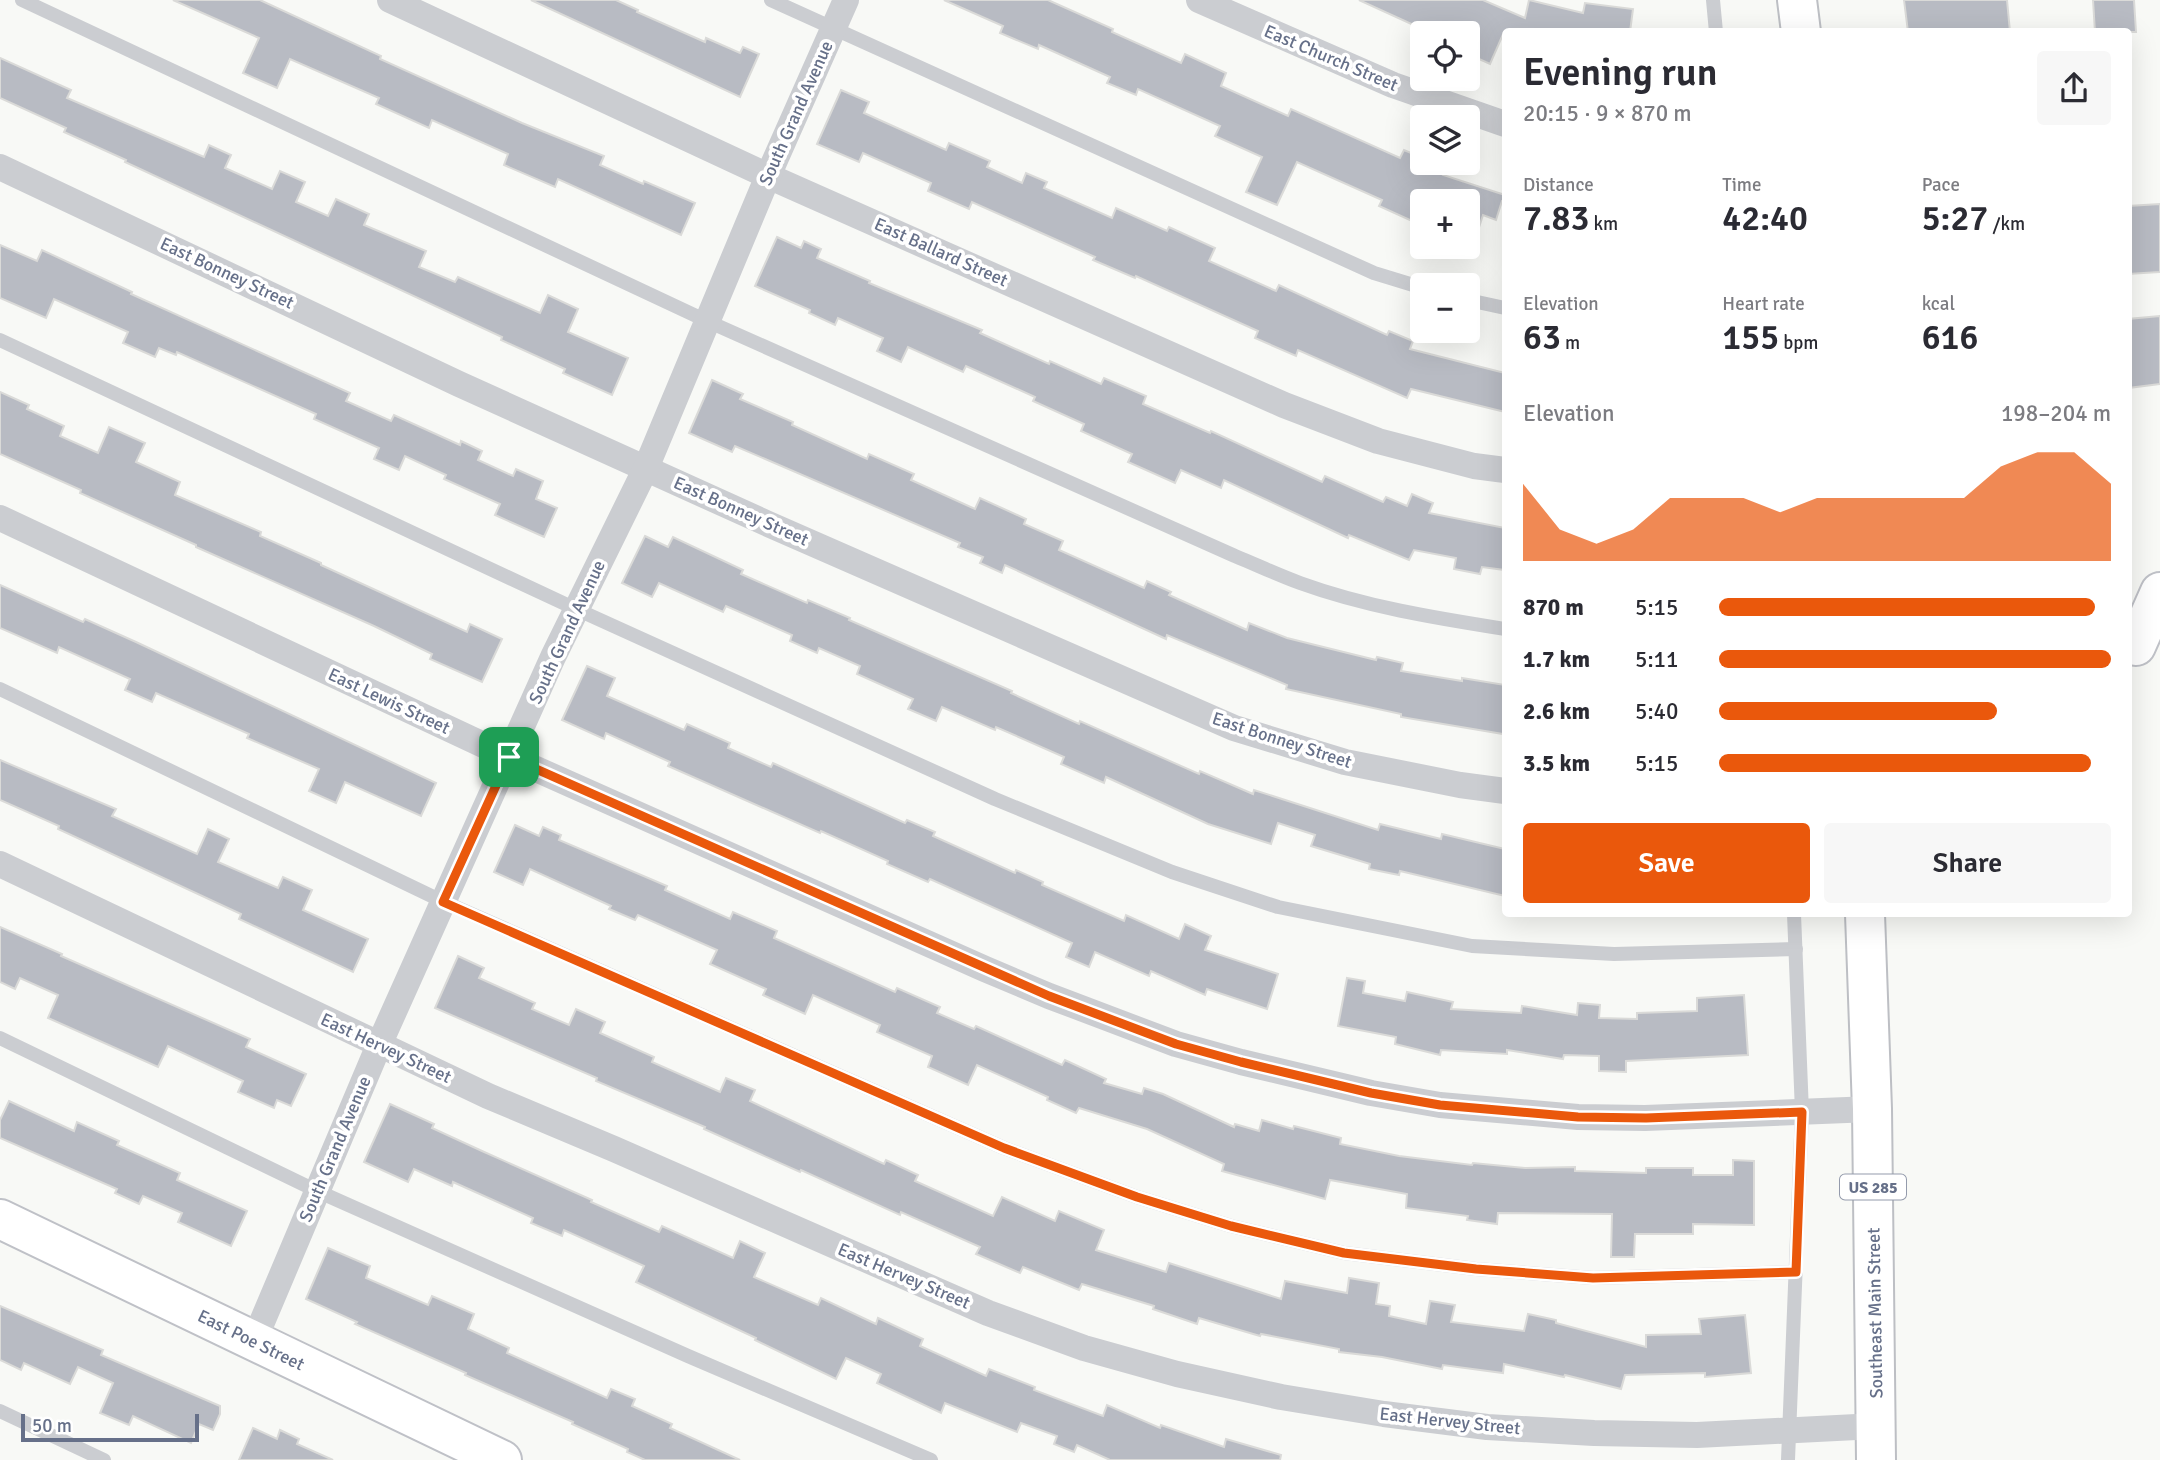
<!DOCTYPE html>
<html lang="en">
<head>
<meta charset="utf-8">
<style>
	:root { --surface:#fff; --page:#f7f7f7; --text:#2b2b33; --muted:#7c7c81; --accent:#ea580c }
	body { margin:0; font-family:Signika,sans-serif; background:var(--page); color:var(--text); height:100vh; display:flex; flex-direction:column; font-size:26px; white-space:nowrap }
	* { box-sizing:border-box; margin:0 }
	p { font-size:23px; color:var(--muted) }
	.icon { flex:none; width:38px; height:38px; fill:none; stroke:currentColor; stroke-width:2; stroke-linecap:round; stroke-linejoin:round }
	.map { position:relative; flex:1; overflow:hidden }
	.panel { position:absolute; left:1502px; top:28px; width:630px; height:889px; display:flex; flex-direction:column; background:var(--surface); border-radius:7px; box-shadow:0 7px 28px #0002 }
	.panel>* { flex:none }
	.tools { position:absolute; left:1410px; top:21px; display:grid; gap:14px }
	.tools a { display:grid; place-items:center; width:70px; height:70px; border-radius:7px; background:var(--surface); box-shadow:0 7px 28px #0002; font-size:35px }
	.scale { position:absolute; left:21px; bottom:18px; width:178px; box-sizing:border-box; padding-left:7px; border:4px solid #667089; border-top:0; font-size:19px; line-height:24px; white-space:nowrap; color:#667089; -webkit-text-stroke:5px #fff; paint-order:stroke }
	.pin { position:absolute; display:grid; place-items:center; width:60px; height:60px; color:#fff; margin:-30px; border-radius:14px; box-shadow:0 4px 10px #0006 }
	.round { display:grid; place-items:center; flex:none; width:74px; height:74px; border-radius:7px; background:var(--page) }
	.summary { display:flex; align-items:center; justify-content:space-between; height:119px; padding:0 21px }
	h1 { font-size:38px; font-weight:600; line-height:52px }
	.stats { display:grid; grid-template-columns:repeat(3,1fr); gap:10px; height:119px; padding:7px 21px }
	.stats div { display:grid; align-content:center }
	.stats b { font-size:35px; font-weight:600 }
	.stats small { font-size:19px; font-weight:400 }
	.stats p { font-size:19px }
	.chart { height:196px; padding:14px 21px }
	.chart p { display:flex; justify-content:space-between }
	.chart svg { width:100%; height:126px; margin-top:7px; fill:var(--accent); opacity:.7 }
	.primary-button { display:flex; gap:14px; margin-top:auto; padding:14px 21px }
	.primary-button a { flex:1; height:80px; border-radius:7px; background:var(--accent); color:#fff; font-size:28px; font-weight:600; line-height:80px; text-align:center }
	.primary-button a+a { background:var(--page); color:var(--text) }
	ul { padding:0 21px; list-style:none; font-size:23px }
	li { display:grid; grid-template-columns:112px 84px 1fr; align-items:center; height:52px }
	li i { height:18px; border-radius:9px; background:var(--accent) }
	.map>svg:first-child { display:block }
</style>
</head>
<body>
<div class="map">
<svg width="2160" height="1460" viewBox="0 0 2160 1460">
	<rect width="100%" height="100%" fill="#f8f9f6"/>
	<g fill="#b8bbc3" stroke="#dadad8" stroke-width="2">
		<path d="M 173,0 L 260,0 L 381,56 L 380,59 L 522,123 L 604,156 L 600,165 L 643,184 L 644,181 L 695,203 L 681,235 L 558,179 L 555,187 L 504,165 L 508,154 L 432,120 L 429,128 L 376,104 L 379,98 L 290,59 L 277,88 L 243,73 L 259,38 Z"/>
		<path d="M 531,0 L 616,0 L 638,10 L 637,12 L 705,42 L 706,38 L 740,53 L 743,47 L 759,54 L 740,97 Z"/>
		<path d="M 944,0 L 1048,0 L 1113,29 L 1112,32 L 1181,63 L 1185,54 L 1226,73 L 1221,86 L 1288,116 L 1291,109 L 1400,158 L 1404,150 L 1423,158 L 1423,163 L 1434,163 L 1446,168 L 1443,175 L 1505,195 L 1505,201 L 1502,201 L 1496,220 L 1483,215 L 1472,249 L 1468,248 L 1468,201 L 1423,201 L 1423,226 L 1379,206 L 1382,200 L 1297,162 L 1277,205 L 1246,192 L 1262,157 L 1215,136 L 1220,126 L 1138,89 L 1136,95 L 1107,83 L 1110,77 L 1039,45 L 1038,49 L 1000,33 L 1003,26 Z"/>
		<path d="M 1359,0 L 1483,0 L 1525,18 L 1529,0 L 1583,13 L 1585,3 L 1633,9 L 1630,32 L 1504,32 L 1490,64 L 1468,54 L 1468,33 L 1431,33 Z"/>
		<path d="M 1904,0 L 2007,0 L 2010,32 L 1908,32 Z"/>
		<path d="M 2093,0 L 2134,0 L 2136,32 L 2095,32 Z"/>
		<path d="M 0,58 L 71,90 L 67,98 L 204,157 L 209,145 L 231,155 L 225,168 L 272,189 L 280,171 L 305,182 L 296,202 L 328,216 L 336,199 L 369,214 L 364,225 L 426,251 L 419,267 L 455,282 L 458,277 L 540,313 L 548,295 L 578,309 L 568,332 L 628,358 L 612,395 L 563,373 L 565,369 L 501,340 L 502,337 L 125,162 L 126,160 L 64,132 L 66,128 L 0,98 Z"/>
		<path d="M 841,90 L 869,102 L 864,113 L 946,150 L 949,143 L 990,161 L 987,167 L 1022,183 L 1026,173 L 1047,182 L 1044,188 L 1112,218 L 1116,208 L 1167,231 L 1169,227 L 1215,248 L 1209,261 L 1276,291 L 1279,285 L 1387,335 L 1389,331 L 1413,341 L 1410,349 L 1505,373 L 1505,412 L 1411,389 L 1407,398 L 1298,350 L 1296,356 L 1255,338 L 1258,331 L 1136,276 L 1135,278 L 1093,260 L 1095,257 L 1039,232 L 972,202 L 969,209 L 928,191 L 931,183 L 863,153 L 859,162 L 817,144 Z"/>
		<path d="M 2160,204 L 2160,272 L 2128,274 L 2128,206 Z"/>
		<path d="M 777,237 L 801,248 L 804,241 L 821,249 L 817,258 L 870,281 L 869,283 L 982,330 L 980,333 L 1049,364 L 1050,361 L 1101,384 L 1104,378 L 1146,396 L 1143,404 L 1210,433 L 1211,431 L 1322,482 L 1325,476 L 1383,502 L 1386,497 L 1407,506 L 1412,494 L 1433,503 L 1429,513 L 1505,528 L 1505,570 L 1482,567 L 1480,574 L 1454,569 L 1456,558 L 1414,550 L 1409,560 L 1349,535 L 1348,538 L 1224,480 L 1221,488 L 1181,470 L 1175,483 L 1128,462 L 1132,454 L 1081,431 L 1084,424 L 1033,401 L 1035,397 L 966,366 L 963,372 L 908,347 L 901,362 L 877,351 L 883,338 L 838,318 L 835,325 L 809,313 L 810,310 L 755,286 Z"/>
		<path d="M 0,245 L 37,261 L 42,250 L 132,292 L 131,294 L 350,393 L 346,401 L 391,421 L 394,415 L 460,445 L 461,441 L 482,451 L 478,460 L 513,476 L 516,469 L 543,481 L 536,499 L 557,508 L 544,537 L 495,515 L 500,504 L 444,479 L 446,475 L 405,456 L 399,470 L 374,459 L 379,448 L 314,419 L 316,414 L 177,352 L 176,355 L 159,348 L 155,357 L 123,343 L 128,332 L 54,299 L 46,318 L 0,298 Z"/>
		<path d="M 2160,316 L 2160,384 L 2128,388 L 2128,319 Z"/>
		<path d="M 712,380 L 743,394 L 740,399 L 793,422 L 792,425 L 867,459 L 869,454 L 914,474 L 911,480 L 975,509 L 980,498 L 1026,519 L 1024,524 L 1063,541 L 1059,550 L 1144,588 L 1147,581 L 1171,592 L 1169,595 L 1247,630 L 1249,623 L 1287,638 L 1376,660 L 1377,657 L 1403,663 L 1401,671 L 1462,681 L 1462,678 L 1505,685 L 1503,734 L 1401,717 L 1401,714 L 1286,689 L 1287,685 L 1167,635 L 1166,639 L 1005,565 L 1002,573 L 980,563 L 983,557 L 958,547 L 960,543 L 735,446 L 732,452 L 689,433 Z"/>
		<path d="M 0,392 L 29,405 L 27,409 L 64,426 L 60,436 L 98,453 L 109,427 L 145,443 L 136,462 L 180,482 L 175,495 L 261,532 L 260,536 L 321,563 L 321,565 L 467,632 L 470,624 L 502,639 L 482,682 L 430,659 L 432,654 L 374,626 L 196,547 L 196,545 L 80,493 L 81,490 L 0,454 Z"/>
		<path d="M 645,536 L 668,547 L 673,537 L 743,570 L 741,574 L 807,603 L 808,600 L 850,618 L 849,620 L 1012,691 L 1011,693 L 1079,724 L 1080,721 L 1199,774 L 1200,771 L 1253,794 L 1254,790 L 1378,830 L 1380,824 L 1441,839 L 1442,834 L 1505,849 L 1505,896 L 1400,871 L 1399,875 L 1369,869 L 1370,864 L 1311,846 L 1315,835 L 1278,823 L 1271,844 L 1208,824 L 1106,777 L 1104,783 L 1061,764 L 1064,757 L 996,727 L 995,730 L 942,707 L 936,721 L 908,709 L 913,699 L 857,674 L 860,666 L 819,648 L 817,653 L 790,641 L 792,635 L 726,606 L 723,612 L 659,583 L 652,597 L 622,583 Z"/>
		<path d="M 0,585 L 83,622 L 85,619 L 136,642 L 436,783 L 421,816 L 345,782 L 336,803 L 309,791 L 319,769 L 247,738 L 249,734 L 156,693 L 152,702 L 125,690 L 130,679 L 59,647 L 57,653 L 0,628 Z"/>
		<path d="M 587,666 L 615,678 L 607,696 L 684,730 L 687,724 L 730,743 L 728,748 L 771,767 L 773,763 L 905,823 L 907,820 L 935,832 L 933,836 L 1015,873 L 1016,870 L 1043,882 L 1042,885 L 1124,921 L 1126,915 L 1179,939 L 1185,924 L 1211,936 L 1205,950 L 1278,974 L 1267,1009 L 1207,989 L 1205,995 L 1151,971 L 1149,976 L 1095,952 L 1089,967 L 1066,957 L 1072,943 L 930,879 L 928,882 L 887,864 L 888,861 L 821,831 L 820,833 L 668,766 L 670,762 L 606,733 L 604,739 L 562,720 Z"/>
		<path d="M 0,760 L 116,809 L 112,816 L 197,854 L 208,829 L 229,839 L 218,862 L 278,888 L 283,877 L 312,890 L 303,910 L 368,939 L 353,972 L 239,919 L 241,914 L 58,829 L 59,826 L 0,800 Z"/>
		<path d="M 515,825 L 539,836 L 543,827 L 561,835 L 559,840 L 667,886 L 665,890 L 730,919 L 733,912 L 777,931 L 774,938 L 895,992 L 897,988 L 940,1007 L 937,1013 L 974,1029 L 976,1026 L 1062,1065 L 1065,1060 L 1106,1079 L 1104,1083 L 1142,1094 L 1144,1088 L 1163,1094 L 1234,1127 L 1235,1124 L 1259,1131 L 1262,1120 L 1293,1129 L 1294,1126 L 1341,1138 L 1340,1144 L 1399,1156 L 1472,1165 L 1473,1163 L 1525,1168 L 1575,1167 L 1575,1171 L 1646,1173 L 1646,1168 L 1693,1168 L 1693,1175 L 1733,1175 L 1733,1160 L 1754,1161 L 1754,1225 L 1693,1224 L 1693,1234 L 1635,1234 L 1634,1257 L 1611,1257 L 1612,1214 L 1498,1213 L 1497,1224 L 1467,1220 L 1468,1216 L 1406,1208 L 1407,1194 L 1330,1180 L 1325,1199 L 1222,1171 L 1224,1164 L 1147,1129 L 1079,1108 L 1076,1113 L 1047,1100 L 1048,1097 L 977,1065 L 968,1085 L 928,1067 L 932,1056 L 877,1032 L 880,1025 L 813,995 L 805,1014 L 763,995 L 766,989 L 710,964 L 717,950 L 638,915 L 635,920 L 609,909 L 611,906 L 530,869 L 523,885 L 494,872 Z"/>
		<path d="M 0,927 L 62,954 L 61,956 L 250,1039 L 246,1047 L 306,1074 L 291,1106 L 277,1100 L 274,1108 L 238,1092 L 243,1081 L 168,1046 L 158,1067 L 48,1018 L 58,995 L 20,978 L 15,989 L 0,982 Z"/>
		<path d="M 458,956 L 484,968 L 479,978 L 535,1003 L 532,1009 L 569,1025 L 576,1009 L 605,1022 L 600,1033 L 654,1057 L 652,1062 L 720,1092 L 726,1078 L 755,1090 L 750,1101 L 884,1164 L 886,1160 L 918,1175 L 915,1181 L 993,1216 L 1002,1197 L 1055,1221 L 1059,1211 L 1104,1230 L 1096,1250 L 1166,1272 L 1169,1263 L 1281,1299 L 1285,1281 L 1347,1293 L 1349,1278 L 1379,1283 L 1376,1304 L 1390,1306 L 1389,1316 L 1426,1324 L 1430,1301 L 1455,1305 L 1451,1322 L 1524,1331 L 1528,1314 L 1556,1320 L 1556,1323 L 1646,1347 L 1646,1335 L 1701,1334 L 1699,1319 L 1745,1315 L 1751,1373 L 1705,1377 L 1705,1373 L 1625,1375 L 1621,1389 L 1565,1375 L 1564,1377 L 1504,1364 L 1503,1373 L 1443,1365 L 1442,1369 L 1382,1357 L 1339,1352 L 1339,1349 L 1261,1334 L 1260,1336 L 1199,1318 L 1197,1324 L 1153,1309 L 1154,1306 L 1082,1284 L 1079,1290 L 1023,1267 L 1020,1273 L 976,1254 L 980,1247 L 901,1212 L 900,1215 L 801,1170 L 800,1172 L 704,1129 L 705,1127 L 596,1081 L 597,1078 L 435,1008 Z"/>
		<path d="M 1347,978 L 1365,981 L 1363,993 L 1405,1001 L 1407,992 L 1453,1002 L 1451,1009 L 1521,1013 L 1522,1006 L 1577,1015 L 1578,1003 L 1600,1005 L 1599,1018 L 1637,1019 L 1637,1013 L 1697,1011 L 1697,998 L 1744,995 L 1748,1055 L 1626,1061 L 1626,1072 L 1599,1071 L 1599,1056 L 1564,1055 L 1563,1059 L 1507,1050 L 1507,1054 L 1441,1050 L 1440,1055 L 1395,1044 L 1396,1037 L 1338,1026 Z"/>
		<path d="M 9,1101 L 74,1131 L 77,1122 L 119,1141 L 117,1145 L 180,1173 L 177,1180 L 247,1211 L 231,1246 L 178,1222 L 182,1213 L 143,1196 L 139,1204 L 115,1193 L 117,1189 L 0,1138 L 0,1120 Z"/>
		<path d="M 390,1104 L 434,1124 L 432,1128 L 482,1151 L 592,1200 L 591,1202 L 659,1232 L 662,1226 L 733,1258 L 740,1241 L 765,1253 L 754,1277 L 818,1305 L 821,1298 L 876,1324 L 878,1318 L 923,1339 L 920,1346 L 986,1376 L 989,1369 L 1035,1387 L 1034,1390 L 1103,1416 L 1107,1405 L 1160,1428 L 1161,1425 L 1224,1447 L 1226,1439 L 1281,1455 L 1280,1460 L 1110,1460 L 1077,1445 L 1074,1452 L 1054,1444 L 1057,1436 L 1021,1423 L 1017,1432 L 945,1403 L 941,1413 L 877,1383 L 881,1374 L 846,1358 L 836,1379 L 755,1340 L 756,1338 L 636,1282 L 644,1266 L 564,1230 L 562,1236 L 531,1223 L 533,1218 L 453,1182 L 452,1186 L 414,1169 L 408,1182 L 364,1162 Z"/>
		<path d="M 328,1248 L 370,1266 L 366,1278 L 428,1305 L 432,1296 L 474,1314 L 468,1329 L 509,1348 L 507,1353 L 607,1398 L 611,1389 L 635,1399 L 632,1406 L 672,1424 L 670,1428 L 740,1460 L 645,1460 L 627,1452 L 628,1449 L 572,1424 L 573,1422 L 465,1375 L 466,1373 L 355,1324 L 357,1322 L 306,1299 Z"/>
		<path d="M 0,1306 L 103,1350 L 101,1355 L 220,1406 L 220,1414 L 213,1430 L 199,1424 L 191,1443 L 133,1416 L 129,1425 L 100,1413 L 113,1383 L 78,1367 L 70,1384 L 24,1363 L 21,1370 L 0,1360 Z"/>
		<path d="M 253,1428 L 277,1439 L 280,1430 L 299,1439 L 297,1444 L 333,1460 L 239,1460 Z"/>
	</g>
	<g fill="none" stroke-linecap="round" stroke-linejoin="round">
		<defs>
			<g id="secondary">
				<path d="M 2136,646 L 2160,592"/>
				<path d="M 0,1219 L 502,1460"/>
			</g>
			<g id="primary">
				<path d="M 1797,0 L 1801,32"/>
				<path d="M 1865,914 L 1872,1109 L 1876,1460"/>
			</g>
		</defs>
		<use href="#secondary" stroke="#bfc1c7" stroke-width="42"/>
		<use href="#primary" stroke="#bdbfc4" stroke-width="42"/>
		<g stroke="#cbcdd1" stroke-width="14">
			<path d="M 22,0 L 707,321 L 1235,556 C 1257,565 1278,575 1300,583 C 1366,607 1436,618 1505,629"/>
			<path d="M 771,0 L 1374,273 L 1423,288"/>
			<path d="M 1713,0 L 1716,32"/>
			<path d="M 1468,300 L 1505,308"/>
			<path d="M 0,340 L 576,609 L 995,799 L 1172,872 L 1278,907 L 1472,946 L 1614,954 L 1796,949"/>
			<path d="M 0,689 L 444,902 L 1004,1148 L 1137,1197 L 1231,1226 L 1344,1253 L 1476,1269 L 1593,1278 L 1796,1272"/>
			<path d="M 0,1038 L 317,1191 L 688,1356 L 931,1460"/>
			<path d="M 0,1411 L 104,1460"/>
			<path d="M 1788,1460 L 1802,1112 L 1794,914"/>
		</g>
		<g stroke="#cbcdd1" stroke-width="26">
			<path d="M 390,0 L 768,176 L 1284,405 L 1378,441 L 1474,466 L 1505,470"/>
			<path d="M 1199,0 L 1393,85 L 1505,124"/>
			<path d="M 0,167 L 459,384 L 766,523 L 1234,728 L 1345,762 L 1460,785 L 1505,791"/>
			<path d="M 0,518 L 509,757 L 985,969 L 1049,996 L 1176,1044 L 1241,1062 L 1371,1093 L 1440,1105 L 1578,1117 L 1645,1118 L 1872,1109"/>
			<path d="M 0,864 L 488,1096 L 614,1149 L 988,1313 L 1084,1348 L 1177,1374 L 1281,1397 L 1384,1414 L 1487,1427 L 1594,1433 L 1697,1435 L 1876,1426"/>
			<path d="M 254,1341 L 379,1045 L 553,657 L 646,468 L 768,176 L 846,0"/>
		</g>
		<use href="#secondary" stroke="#fff" stroke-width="38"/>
		<use href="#primary" stroke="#fff" stroke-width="38"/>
	</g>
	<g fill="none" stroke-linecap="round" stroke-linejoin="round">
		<defs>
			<path id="route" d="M 509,757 L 1049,996 L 1176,1044 L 1241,1062 L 1371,1093 L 1440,1105 L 1578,1117 L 1646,1118 L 1802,1112 L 1796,1272 L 1593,1278 L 1476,1269 L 1344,1253 L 1231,1226 L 1137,1197 L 1004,1148 L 443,902 Z"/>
		</defs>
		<use href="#route" stroke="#fff" stroke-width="14"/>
		<use href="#route" stroke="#ea580c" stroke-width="9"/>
	</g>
	<g text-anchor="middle" stroke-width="7" stroke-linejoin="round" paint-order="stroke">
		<rect fill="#fff" stroke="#949bac" stroke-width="2" x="1840" y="1174.5" width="66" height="25" rx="5"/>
		<g font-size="16" font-weight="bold" fill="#667089">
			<text x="1873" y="1193">US 285</text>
		</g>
		<g font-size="18" fill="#667089" stroke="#fff">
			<text transform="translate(1331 58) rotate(23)" y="6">East Church Street</text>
			<text transform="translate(796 113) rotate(-66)" y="6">South Grand Avenue</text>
			<text transform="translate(941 252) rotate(24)" y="6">East Ballard Street</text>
			<text transform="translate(227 273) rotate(25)" y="6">East Bonney Street</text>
			<text transform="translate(741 511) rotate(24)" y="6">East Bonney Street</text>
			<text transform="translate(567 632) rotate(-65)" y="6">South Grand Avenue</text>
			<text transform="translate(389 701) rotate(25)" y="6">East Lewis Street</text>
			<text transform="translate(1282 740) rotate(18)" y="6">East Bonney Street</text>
			<text transform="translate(386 1048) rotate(25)" y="6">East Hervey Street</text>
			<text transform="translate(335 1149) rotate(-67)" y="6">South Grand Avenue</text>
			<text transform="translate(904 1276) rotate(23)" y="6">East Hervey Street</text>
			<text transform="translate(1875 1313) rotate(-91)" y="6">Southeast Main Street</text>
			<text transform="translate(251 1340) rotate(26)" y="6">East Poe Street</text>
			<text transform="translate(1450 1421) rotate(6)" y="6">East Hervey Street</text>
		</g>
	</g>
</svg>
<div class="tools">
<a><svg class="icon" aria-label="locate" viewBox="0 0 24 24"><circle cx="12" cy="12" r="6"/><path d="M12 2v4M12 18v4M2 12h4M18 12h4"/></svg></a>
<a><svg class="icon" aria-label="layers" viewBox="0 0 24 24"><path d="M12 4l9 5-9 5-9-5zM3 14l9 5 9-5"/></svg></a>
<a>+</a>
<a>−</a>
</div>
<div class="scale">50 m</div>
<div class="pin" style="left:509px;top:757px;background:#1e9e55"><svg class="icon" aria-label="arrive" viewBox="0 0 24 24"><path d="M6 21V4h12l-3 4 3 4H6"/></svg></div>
<section class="panel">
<div class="summary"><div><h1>Evening run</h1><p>20:15 · 9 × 870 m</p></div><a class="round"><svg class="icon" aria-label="share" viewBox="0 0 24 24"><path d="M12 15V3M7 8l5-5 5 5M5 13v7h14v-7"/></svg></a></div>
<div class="stats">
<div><p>Distance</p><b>7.83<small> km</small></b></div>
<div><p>Time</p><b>42:40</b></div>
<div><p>Pace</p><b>5:27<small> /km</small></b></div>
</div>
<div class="stats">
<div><p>Elevation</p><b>63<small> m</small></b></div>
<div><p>Heart rate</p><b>155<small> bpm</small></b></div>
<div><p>kcal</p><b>616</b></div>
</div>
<div class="chart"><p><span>Elevation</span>198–204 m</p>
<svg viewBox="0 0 160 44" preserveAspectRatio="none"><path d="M0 44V17L10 33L20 38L30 33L40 22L50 22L60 22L70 27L80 22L90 22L100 22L110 22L120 22L130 11L140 6L150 6L160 17V44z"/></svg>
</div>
<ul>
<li><b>870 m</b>5:15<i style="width:96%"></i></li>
<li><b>1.7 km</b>5:11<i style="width:100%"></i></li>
<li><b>2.6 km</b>5:40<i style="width:71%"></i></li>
<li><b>3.5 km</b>5:15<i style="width:95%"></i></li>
</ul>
<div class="primary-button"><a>Save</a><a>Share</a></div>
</section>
</div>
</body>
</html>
